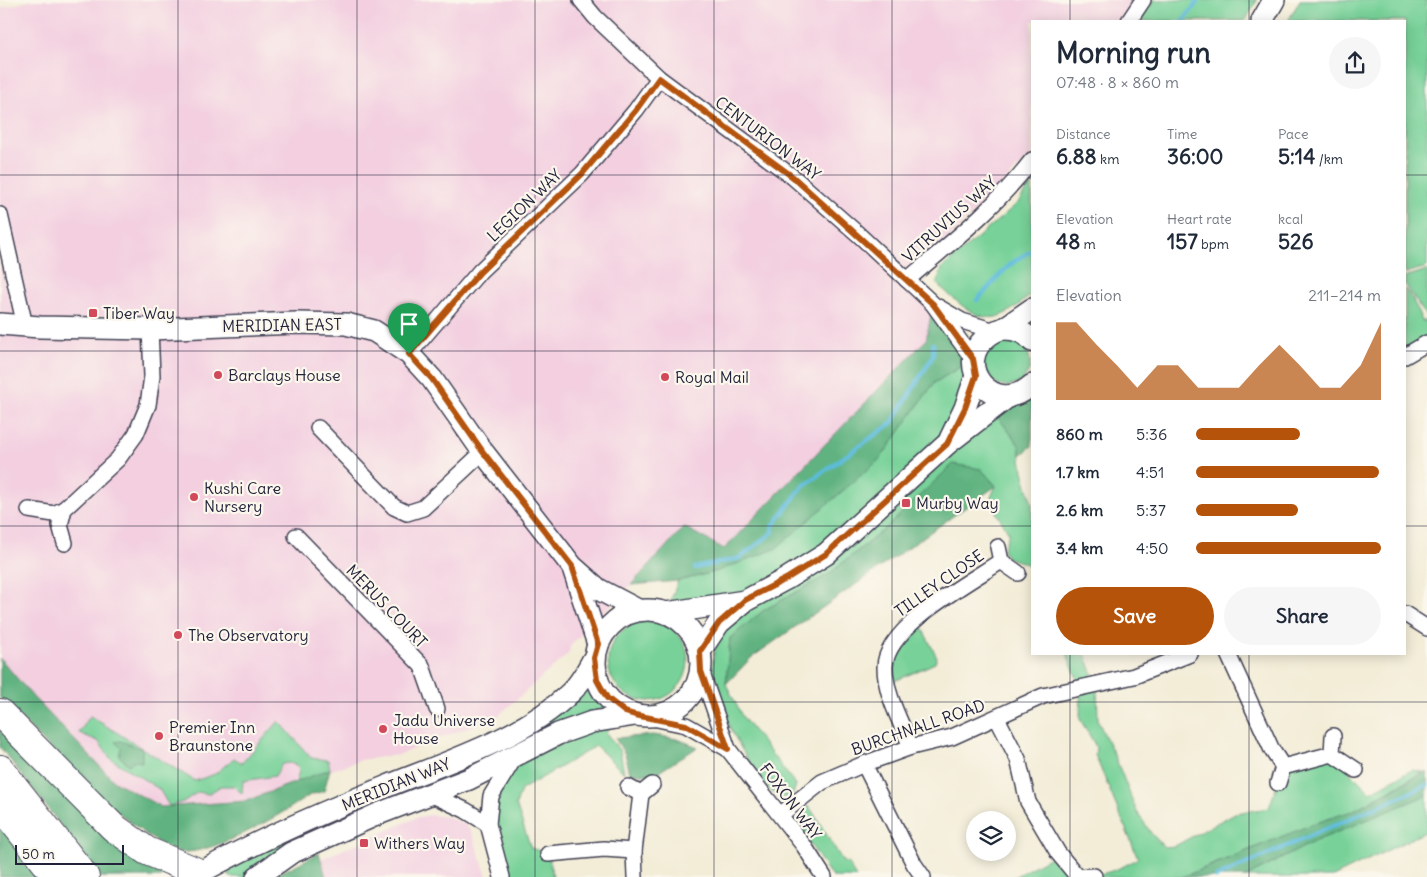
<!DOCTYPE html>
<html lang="en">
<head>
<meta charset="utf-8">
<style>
	:root { --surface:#fff; --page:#f6f6f7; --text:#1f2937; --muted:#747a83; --accent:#b45309 }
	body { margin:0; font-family:Delius,sans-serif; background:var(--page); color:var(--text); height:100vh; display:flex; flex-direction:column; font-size:19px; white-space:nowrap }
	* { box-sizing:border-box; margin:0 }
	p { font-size:16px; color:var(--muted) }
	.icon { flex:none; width:28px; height:28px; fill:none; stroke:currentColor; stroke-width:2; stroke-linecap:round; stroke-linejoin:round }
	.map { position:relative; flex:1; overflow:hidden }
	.drawer { position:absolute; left:1031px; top:20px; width:375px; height:635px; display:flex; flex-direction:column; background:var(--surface); border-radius:0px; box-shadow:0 2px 12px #0003 }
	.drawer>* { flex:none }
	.controls { position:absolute; left:966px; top:811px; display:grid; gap:10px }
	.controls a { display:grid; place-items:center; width:50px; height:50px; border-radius:50%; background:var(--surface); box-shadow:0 2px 12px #0003; font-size:25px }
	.scale { position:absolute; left:15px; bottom:12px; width:109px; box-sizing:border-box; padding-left:5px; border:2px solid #22223b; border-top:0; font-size:14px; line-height:18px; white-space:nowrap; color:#22223b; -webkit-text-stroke:4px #fbf7ec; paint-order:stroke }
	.pin { position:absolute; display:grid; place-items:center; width:42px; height:42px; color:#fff; margin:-51px -21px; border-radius:50% 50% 50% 0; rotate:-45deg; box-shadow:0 0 5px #0007 }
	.pin .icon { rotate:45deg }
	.round { display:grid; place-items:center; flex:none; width:52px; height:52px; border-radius:26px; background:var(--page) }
	.summary { display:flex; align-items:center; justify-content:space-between; height:85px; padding:0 25px }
	h1 { font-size:28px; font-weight:700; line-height:38px }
	.stats { display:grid; grid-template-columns:repeat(3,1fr); gap:8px; height:85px; padding:5px 25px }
	.stats div { display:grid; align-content:center }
	.stats b { font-size:21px; font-weight:700 }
	.stats small { font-size:14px; font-weight:400 }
	.stats p { font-size:14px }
	.chart { height:140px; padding:10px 25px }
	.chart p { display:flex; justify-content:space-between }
	.chart svg { width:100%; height:90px; margin-top:5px; fill:var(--accent); opacity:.7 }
	.cta { display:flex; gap:10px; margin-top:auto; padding:10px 25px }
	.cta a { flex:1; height:58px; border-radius:30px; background:var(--accent); color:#fff; font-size:20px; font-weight:700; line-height:58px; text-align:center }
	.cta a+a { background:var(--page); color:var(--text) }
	ul { padding:0 25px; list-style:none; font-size:16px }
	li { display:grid; grid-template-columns:80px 60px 1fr; align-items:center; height:38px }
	li i { height:12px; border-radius:6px; background:var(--accent) }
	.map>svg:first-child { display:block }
</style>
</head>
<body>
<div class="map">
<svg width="1427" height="877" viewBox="0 0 1427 877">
	<rect width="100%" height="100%" fill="#fbf7ec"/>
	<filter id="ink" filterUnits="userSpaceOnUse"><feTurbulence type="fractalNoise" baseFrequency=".02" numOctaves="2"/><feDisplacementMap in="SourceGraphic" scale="10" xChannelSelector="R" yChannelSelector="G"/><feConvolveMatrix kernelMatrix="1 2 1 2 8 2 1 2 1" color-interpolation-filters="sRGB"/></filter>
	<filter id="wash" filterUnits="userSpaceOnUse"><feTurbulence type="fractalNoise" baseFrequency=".0096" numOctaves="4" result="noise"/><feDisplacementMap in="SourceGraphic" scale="20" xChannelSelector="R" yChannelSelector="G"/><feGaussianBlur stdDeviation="1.12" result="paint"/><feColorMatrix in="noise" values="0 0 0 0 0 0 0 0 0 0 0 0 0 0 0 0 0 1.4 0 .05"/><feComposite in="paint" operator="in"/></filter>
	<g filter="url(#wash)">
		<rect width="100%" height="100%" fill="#f3edd8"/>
		<g fill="#f3cfe0">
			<path d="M 34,0 L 1143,0 L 1127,21 L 1032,21 L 1032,154 L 907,280 L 933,304 L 926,340 L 724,549 L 686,529 L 570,646 L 569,653 L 499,715 L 398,755 L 360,760 L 246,801 L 161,807 L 114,781 L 33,697 L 0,658 L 0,8 Z"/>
			<path d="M 432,815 L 448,817 L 466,825 L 472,833 L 487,877 L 314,877 L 310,864 L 418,817 Z"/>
		</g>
		<g fill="#77d198" stroke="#4c7a6a">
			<path d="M 1154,0 L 1257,0 L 1245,21 L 1139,21 Z"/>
			<path d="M 1300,0 L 1427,0 L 1427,267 L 1405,273 L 1405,21 L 1288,21 Z"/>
			<path d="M 1032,181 L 1032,294 C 1022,302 1009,314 996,317 C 973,321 953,297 937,284 L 942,268 L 1018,203 Z"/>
			<path d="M 1427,270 L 1427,318 L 1405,284 L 1405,277 Z"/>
			<path d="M 1405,289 L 1413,300 L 1422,321 L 1427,321 L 1427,343 L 1405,356 Z"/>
			<circle cx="1007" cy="363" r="23"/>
			<path d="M 973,359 L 965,408 L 992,409 L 1019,445 L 1023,471 L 1032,504 L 1032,569 L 1027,564 L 1006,557 L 1003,549 L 1009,533 L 989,501 L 996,486 L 981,469 L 886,528 L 829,574 L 798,592 L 730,638 L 726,684 L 742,716 L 796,785 L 792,797 C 785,798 779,797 773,793 C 758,783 726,723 720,704 C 716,691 712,673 713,659 C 716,638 733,619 744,601 L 666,613 L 678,581 L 718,571 L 880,459 L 934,383 Z"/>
			<path d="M 917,618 L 937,657 L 935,663 L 888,684 L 886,658 Z"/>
			<circle cx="648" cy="661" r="40"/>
			<path d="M 1067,654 L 1085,654 L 1097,685 L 1098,721 L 1116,759 L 1137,812 L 1151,833 L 1164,847 L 1175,846 L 1235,813 L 1269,808 L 1283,767 L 1332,754 L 1370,792 L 1412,770 L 1423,772 L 1352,811 L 1313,824 L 1182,877 L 1014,877 L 1058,853 L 1077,876 C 1099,877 1120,870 1138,858 L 1095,755 L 1096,748 L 1094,743 L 1080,719 L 1081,688 Z"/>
			<path d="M 595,669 C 599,694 613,705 635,715 L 616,718 L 606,733 L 620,751 L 624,773 L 596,746 L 521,790 L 516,805 L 531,848 L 548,854 L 553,877 L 501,877 L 486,823 L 515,758 L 257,877 L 230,877 L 228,872 L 220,872 L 461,758 Z"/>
			<path d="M 90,716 L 195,781 L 215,774 L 234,758 L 242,763 L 279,721 L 311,758 L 328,760 L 330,769 L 295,787 L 299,771 L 298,766 L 290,763 L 282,764 L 275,776 L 243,781 L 242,794 L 234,786 L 221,786 L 208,794 L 198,792 L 183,802 L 169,806 L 159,789 L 111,759 L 98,741 L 79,733 Z"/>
			<path d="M 1427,795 L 1427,831 L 1333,877 L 1246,877 L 1313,842 Z"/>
			<path d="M 809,806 L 844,863 L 847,862 L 856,877 L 832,877 L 800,829 L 799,819 Z"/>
		</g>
		<g fill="#61b380" stroke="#426a5e">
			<path d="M 933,304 L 973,359 L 934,383 L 880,459 L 775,549 L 718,571 L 678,581 L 631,585 L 684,527 L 724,549 L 926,340 Z"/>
			<path d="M 1032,394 L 1032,446 L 1021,455 L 1019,445 L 992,409 Z"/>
			<path d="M 953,464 L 981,469 L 996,486 L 751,658 L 726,684 L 730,638 L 764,610 L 829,574 L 886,528 Z"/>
			<path d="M 0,658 L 33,697 L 114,781 L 161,807 L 246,801 L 330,769 L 324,791 L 310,795 C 282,814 214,855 180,852 C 145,849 29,727 0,698 Z"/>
			<path d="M 0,713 L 166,861 L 161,877 L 101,877 L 0,747 Z"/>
			<path d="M 654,735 L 677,739 L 698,747 L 654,775 L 630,773 L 625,754 L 615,738 Z"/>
			<path d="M 121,741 L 142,749 L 142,762 L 133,761 L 129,765 L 119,756 L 121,748 L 115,742 Z"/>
			<path d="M 1427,771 L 1427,795 L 1313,842 L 1246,877 L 1183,877 L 1313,824 L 1352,811 Z"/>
			<path d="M 0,805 L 57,877 L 0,877 Z"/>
			<path d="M 319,853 L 326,877 L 275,877 L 276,875 Z"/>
		</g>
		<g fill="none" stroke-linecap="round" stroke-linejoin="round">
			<g stroke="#5dbcdb" stroke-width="4.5">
				<path d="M 1183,21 L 1199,0"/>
				<path d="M 977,300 C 995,282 1008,261 1032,251"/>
				<path d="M 695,568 L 740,558 L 773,532 L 772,527 L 803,486 L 892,423 L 933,356 L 933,344"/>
				<path d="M 1216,877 L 1427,785"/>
			</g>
		</g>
	</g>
	<g filter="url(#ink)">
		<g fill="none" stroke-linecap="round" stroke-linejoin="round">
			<defs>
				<g id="street">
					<path d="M 581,0 L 595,17 L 659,78 L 793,177 L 858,234 L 933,304 L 973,359"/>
					<path d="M 1129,21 L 1143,0"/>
					<path d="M 0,215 L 25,326"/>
					<path d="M 907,280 C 953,241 995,208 1032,160"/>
					<path d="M 938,307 L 962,321 L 995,331"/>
					<path d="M 409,354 L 480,271 L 582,174 L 636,110 L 659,78"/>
					<path d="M 1405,356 L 1427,343"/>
					<path d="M 318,428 L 394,507 L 407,513 L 423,508 L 483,452"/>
					<path d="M 29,510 L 54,514 L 64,509"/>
					<path d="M 296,536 L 422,666 L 437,709"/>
					<path d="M 65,543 L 60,525 L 64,509 L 118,459 L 136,434 L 148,405 L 152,376 L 150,329"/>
					<path d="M 998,547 L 1001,561 L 1018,573"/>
					<path d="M 1405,614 L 1427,628"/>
					<path d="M 1228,654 L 1272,750 L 1283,767 L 1332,754"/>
					<path d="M 701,671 L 728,749 L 804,846 L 824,877"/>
					<path d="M 648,717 L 686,725 L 728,749"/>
					<path d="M 997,718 L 1018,759 L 1028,802 L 1058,853 L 1077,876"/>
					<path d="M 1333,736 L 1332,754 L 1356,770"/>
					<path d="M 911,747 C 901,722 885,694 885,667 C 885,627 970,582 1001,561"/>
					<path d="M 864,764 L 914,864 L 923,877"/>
					<path d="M 1278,783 L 1283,767"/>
					<path d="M 628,787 L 641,794 L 652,785"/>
					<path d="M 430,794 L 465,810 L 488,824"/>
					<path d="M 780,815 L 822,782 L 864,764 L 911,747 L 952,737 L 1043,696 L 1134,676 L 1190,654"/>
					<path d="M 548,854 L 604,849 L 634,851"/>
					<path d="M 502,877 L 488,824 L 491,796 L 515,757"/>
					<path d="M 635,877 L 634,851 L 641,794"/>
					<path d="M 1076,877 L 1094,876"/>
				</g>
				<g id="secondary">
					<path d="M 1262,21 L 1274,0"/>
					<path d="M 0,324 L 40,327 L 150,329 L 296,323 L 346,324 L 374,331 L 409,354 L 432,379 L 483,452 L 572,566 L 598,589 L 638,610"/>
					<path d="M 1003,329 L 1032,309"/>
					<path d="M 1032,341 C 1026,333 1016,329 1005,329 C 998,329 993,332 988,336 C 950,364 994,419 1032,385"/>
					<path d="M 950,439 L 965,408 L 976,376"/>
					<path d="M 573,568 L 598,644"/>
					<circle cx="648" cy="663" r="53"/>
					<path d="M 666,613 L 745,601"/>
					<path d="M 700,651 L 719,623 L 745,601 L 786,579 L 826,554 L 947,444 L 1009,396"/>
					<path d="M 205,870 C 263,838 324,812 385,787 C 444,763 524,738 571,692 C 581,683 587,670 594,658"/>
					<path d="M 257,877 L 291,853 L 378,814 L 469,779 L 558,734 L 592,722 L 635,715"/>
				</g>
				<g id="highway">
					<path d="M 0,713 L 113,827 L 147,851 L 195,871"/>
					<path d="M 0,769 L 85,877"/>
					<path d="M 0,805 L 57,877"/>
				</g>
			</defs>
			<use href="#street" stroke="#414053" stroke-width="18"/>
			<use href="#secondary" stroke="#414053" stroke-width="24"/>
			<use href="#highway" stroke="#414053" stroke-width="30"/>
			<use href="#street" stroke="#fff" stroke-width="15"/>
			<use href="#secondary" stroke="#fff" stroke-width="21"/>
			<use href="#highway" stroke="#fff" stroke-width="28"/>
		</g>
	</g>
	<g fill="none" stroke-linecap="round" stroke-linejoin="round" filter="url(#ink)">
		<defs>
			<path id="route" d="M 659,78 L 793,177 L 933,304 L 973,359 L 976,376 L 965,408 L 947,444 L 826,554 L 786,579 L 745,600 L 719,623 L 700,651 L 701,671 L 728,749 L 686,725 L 635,715 L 625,712 L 607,698 L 597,680 L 594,658 L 598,644 L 572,566 L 483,452 L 432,379 L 409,354 L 480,272 L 582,174 L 636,110 Z"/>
		</defs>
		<use href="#route" stroke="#fff" stroke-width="10"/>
		<use href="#route" stroke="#b45309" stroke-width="6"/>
	</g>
	<path fill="none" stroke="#22223b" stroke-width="1" stroke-opacity="0.55" d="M 178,0 L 178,877M 357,0 L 357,877M 535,0 L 535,877M 714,0 L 714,877M 892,0 L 892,877M 1070,0 L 1070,21M 1249,0 L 1249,21M 0,175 L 1032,175M 1405,175 L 1427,175M 0,351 L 1032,351M 1405,351 L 1427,351M 0,526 L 1032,526M 1405,526 L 1427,526M 1070,654 L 1070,877M 1249,654 L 1249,877M 0,702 L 1427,702"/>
	<g fill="#d1495b" stroke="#fbf7ec" stroke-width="2">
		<rect x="88" y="308" width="10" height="10" rx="2.5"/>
		<circle cx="218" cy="375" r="5"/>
		<circle cx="665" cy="377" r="5"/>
		<circle cx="194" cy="497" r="5"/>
		<rect x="901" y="498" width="10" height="10" rx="2.5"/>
		<circle cx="178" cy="635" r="5"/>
		<circle cx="383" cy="729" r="5"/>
		<circle cx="159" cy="736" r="5"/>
		<rect x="359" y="838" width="10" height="10" rx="2.5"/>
	</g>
	<g text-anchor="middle" stroke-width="4.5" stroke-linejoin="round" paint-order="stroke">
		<g font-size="16" fill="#22223b" stroke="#fbf7ec">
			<text transform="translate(768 138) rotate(37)" y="6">CENTURION WAY</text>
			<text transform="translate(524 205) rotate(-44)" y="6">LEGION WAY</text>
			<text transform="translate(949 219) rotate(-42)" y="6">VITRUVIUS WAY</text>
			<text transform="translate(282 325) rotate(-1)" y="6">MERIDIAN EAST</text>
			<text transform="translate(939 583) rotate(-35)" y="6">TILLEY CLOSE</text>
			<text transform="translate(387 606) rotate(46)" y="6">MERUS COURT</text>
			<text transform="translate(918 727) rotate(-19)" y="6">BURCHNALL ROAD</text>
			<text transform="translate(396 784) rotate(-22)" y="6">MERIDIAN WAY</text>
			<text transform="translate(791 801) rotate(53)" y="6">FOXON WAY</text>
		</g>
		<g font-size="16" fill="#22223b" stroke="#fbf7ec" text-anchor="start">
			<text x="103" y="319">Tiber Way</text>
			<text x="228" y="381">Barclays House</text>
			<text x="675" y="383">Royal Mail</text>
			<text x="204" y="494">Kushi Care<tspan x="204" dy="18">Nursery</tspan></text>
			<text x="916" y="509">Murby Way</text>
			<text x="188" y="641">The Observatory</text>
			<text x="393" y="726">Jadu Universe<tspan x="393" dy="18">House</tspan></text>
			<text x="169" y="733">Premier Inn<tspan x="169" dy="18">Braunstone</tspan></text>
			<text x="374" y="849">Withers Way</text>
		</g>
	</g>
</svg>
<div class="controls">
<a><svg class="icon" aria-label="layers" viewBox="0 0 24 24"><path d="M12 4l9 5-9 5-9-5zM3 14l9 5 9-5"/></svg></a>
</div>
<div class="scale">50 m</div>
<div class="pin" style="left:409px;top:354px;background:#1e9e55"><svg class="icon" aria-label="arrive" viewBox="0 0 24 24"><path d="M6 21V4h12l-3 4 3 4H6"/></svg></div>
<section class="drawer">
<div class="summary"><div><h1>Morning run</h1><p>07:48 · 8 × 860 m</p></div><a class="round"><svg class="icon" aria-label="share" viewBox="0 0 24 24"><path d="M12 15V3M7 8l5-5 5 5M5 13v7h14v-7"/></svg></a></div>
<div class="stats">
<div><p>Distance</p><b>6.88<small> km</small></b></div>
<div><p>Time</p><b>36:00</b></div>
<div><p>Pace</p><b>5:14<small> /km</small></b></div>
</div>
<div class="stats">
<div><p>Elevation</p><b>48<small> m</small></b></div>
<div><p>Heart rate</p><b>157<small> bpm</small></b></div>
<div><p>kcal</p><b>526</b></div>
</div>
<div class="chart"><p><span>Elevation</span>211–214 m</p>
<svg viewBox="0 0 160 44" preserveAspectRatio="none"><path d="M0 44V6L10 6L20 17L30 27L40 38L50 27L60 27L70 38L80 38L90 38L100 27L110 17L120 27L130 38L140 38L150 27L160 6V44z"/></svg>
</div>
<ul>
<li><b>860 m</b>5:36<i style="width:56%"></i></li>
<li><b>1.7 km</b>4:51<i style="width:99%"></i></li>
<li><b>2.6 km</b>5:37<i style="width:55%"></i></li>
<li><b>3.4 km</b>4:50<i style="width:100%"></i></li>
</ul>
<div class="cta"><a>Save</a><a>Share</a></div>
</section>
</div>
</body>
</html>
